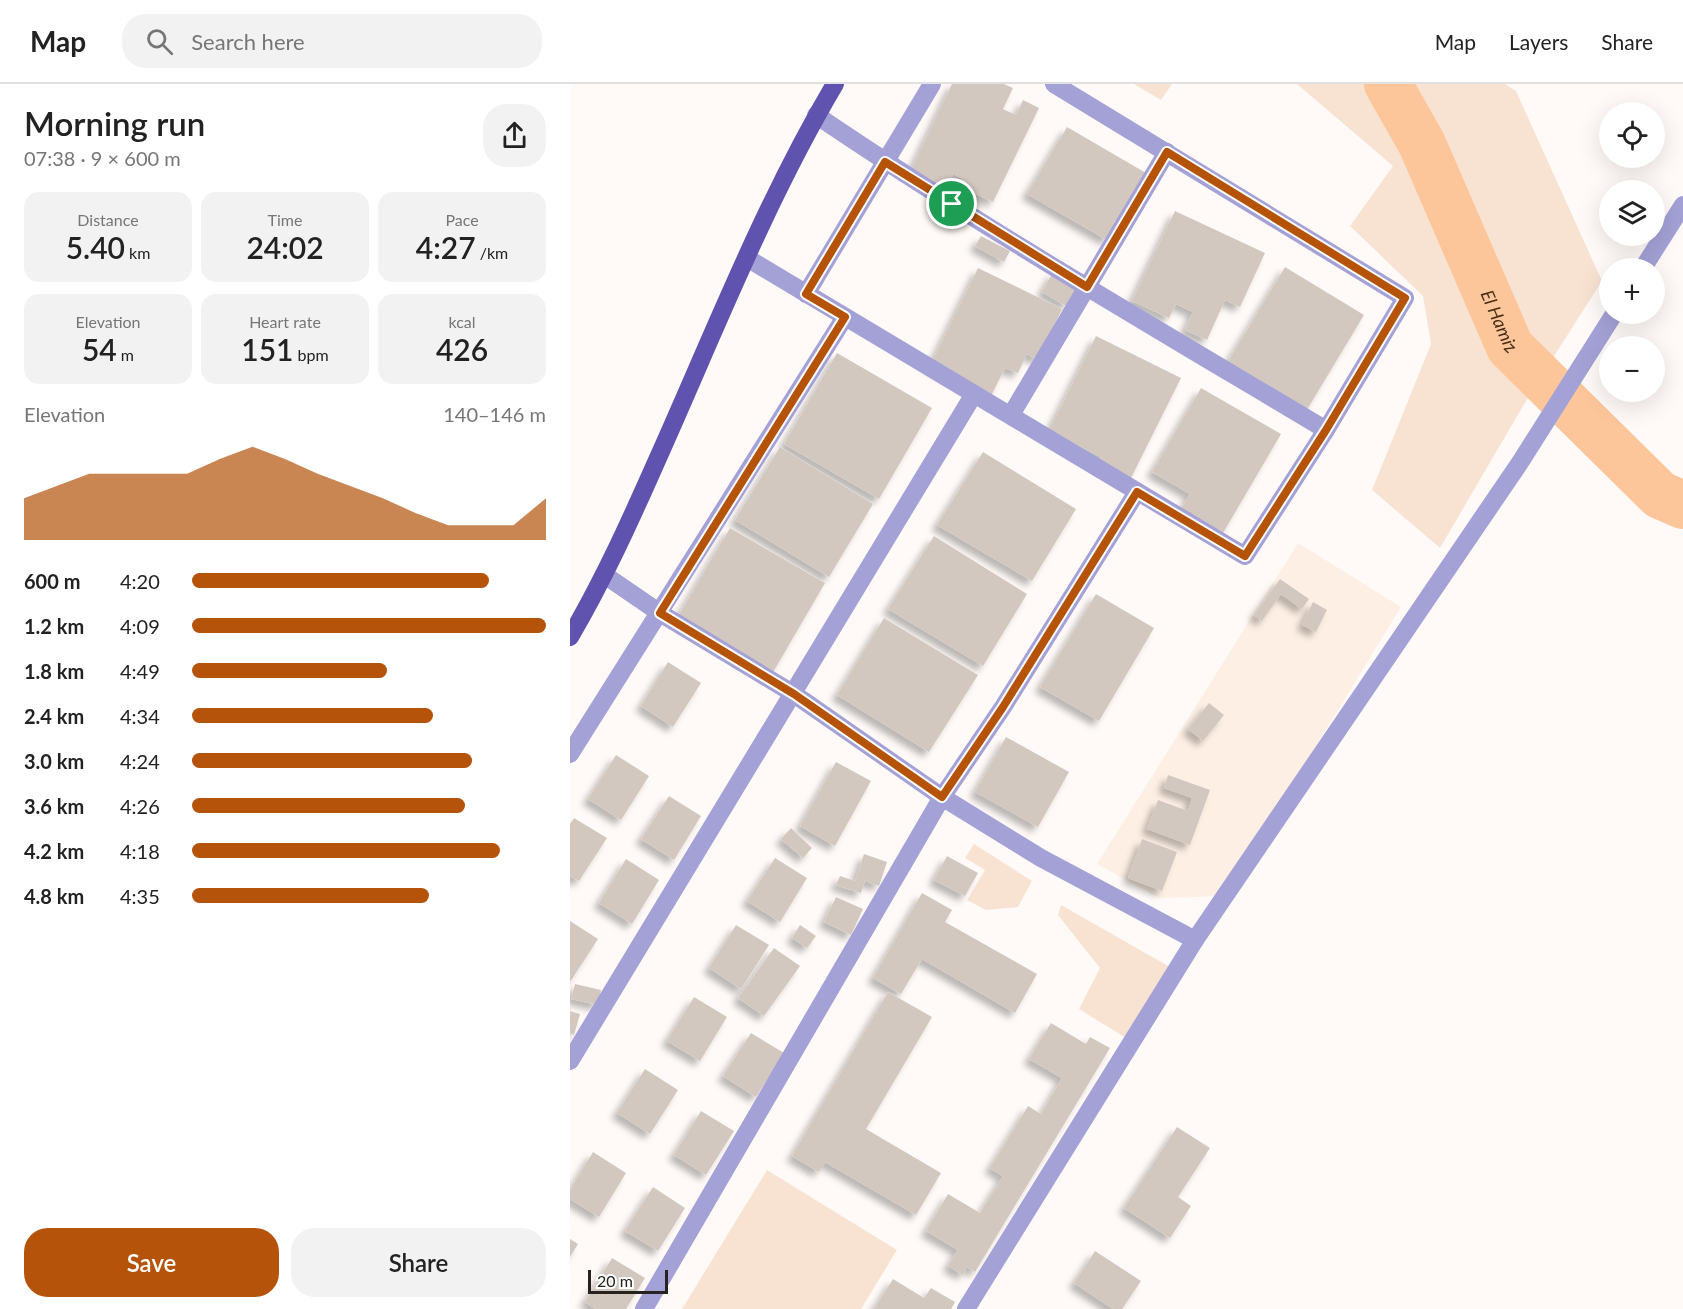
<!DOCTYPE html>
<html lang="en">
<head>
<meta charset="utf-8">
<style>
	:root { --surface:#fff; --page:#f2f2f2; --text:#222; --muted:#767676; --line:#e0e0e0; --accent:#b45309 }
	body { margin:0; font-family:Lato,sans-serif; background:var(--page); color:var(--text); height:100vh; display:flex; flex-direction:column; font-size:22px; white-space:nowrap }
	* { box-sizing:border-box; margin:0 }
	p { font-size:20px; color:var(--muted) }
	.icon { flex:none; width:33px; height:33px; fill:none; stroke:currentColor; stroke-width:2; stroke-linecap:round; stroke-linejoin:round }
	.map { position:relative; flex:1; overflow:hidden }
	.sheet { display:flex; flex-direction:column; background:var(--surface); width:570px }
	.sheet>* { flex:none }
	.controls { position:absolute; left:1029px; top:18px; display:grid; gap:12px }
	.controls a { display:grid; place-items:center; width:66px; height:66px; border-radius:50%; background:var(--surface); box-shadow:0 6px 24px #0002; font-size:30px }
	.scale { position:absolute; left:18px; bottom:15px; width:80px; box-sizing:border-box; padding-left:6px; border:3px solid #25221f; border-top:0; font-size:16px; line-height:21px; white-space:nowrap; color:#25221f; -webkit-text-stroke:4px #fff; paint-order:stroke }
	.pin { position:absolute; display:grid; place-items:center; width:51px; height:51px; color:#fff; margin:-26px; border:3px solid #fff; border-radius:50%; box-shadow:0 2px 6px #0007 }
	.round { display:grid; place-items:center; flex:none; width:63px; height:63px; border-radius:24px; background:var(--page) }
	.headline { display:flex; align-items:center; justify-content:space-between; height:102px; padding:0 24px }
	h1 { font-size:33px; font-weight:600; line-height:45px }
	.stats { display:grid; grid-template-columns:repeat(3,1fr); gap:9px; height:102px; padding:6px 24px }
	.stats div { display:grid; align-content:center; border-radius:15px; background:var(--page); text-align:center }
	.stats b { font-size:30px; font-weight:600 }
	.stats small { font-size:16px; font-weight:400 }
	.stats p { font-size:16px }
	.chart { height:168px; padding:12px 24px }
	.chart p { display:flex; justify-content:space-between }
	.chart svg { width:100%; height:108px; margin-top:6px; fill:var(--accent); opacity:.7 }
	.action { display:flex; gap:12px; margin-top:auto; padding:12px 24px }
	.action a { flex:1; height:69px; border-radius:24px; background:var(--accent); color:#fff; font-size:24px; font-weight:600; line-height:69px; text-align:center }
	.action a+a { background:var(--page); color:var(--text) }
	ul { padding:0 24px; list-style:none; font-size:20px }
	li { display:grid; grid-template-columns:96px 72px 1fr; align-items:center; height:45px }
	li i { height:15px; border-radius:8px; background:var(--accent) }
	header { display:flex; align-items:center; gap:36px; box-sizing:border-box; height:84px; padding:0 30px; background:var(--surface); border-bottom:2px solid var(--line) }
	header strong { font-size:28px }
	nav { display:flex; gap:33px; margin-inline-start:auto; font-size:21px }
	.search { width:420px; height:54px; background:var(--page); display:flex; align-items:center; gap:15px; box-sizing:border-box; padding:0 21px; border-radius:24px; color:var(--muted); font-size:22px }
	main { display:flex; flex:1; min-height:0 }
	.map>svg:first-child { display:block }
</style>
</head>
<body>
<header>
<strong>Map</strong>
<div class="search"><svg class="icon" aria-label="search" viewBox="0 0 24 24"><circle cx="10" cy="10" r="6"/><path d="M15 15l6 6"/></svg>Search here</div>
<nav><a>Map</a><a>Layers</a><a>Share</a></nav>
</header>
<main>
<section class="sheet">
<div class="headline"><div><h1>Morning run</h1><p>07:38 · 9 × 600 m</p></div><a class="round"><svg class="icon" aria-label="share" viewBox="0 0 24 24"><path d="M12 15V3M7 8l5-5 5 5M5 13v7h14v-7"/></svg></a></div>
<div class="stats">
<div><p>Distance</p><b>5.40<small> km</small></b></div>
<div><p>Time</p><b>24:02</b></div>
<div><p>Pace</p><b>4:27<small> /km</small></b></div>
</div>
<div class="stats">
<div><p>Elevation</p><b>54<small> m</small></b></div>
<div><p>Heart rate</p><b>151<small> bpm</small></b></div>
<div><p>kcal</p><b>426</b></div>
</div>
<div class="chart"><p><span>Elevation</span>140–146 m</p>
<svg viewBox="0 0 160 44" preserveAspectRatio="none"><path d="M0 44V27L10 22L20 17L30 17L40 17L50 17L60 11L70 6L80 11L90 17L100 22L110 27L120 33L130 38L140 38L150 38L160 27V44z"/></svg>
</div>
<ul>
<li><b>600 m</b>4:20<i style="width:84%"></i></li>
<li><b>1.2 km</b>4:09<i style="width:100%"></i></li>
<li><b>1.8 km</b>4:49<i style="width:55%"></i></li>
<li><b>2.4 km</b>4:34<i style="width:68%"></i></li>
<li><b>3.0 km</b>4:24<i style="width:79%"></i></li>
<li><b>3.6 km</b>4:26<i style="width:77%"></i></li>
<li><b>4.2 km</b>4:18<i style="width:87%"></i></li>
<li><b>4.8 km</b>4:35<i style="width:67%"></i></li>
</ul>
<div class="action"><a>Save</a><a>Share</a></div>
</section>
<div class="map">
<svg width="1113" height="1225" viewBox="0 0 1113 1225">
	<defs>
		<filter id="shadow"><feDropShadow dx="-5.5" dy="5.5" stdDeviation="3" flood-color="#0004"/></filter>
	</defs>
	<rect width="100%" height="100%" fill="#fffaf7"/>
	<path fill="#fdefe4" d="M 728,459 L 831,523 L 654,812 L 589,814 L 527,780 Z"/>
	<g fill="#f8e3d3">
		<path d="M 564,0 L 602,0 L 591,16 Z"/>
		<path d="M 727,0 L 935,0 L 946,7 L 1032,197 L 963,305 L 870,464 L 802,406 L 861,260 L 853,212 L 780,142 L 823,82 Z"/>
		<path d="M 404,760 L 462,797 L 448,823 L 416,826 L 397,816 L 415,786 L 395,774 Z"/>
		<path d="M 491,821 L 607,887 L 561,957 L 509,925 L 530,884 L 488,831 Z"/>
		<path d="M 197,1086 L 327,1166 L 291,1225 L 112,1225 Z"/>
	</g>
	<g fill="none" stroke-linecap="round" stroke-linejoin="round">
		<path stroke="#fdc69a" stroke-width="48" id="s1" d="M 818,0 L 852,60 L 940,263 L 1090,411 L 1113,421"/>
	</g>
	<g fill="#d2c8c0" filter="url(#shadow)">
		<path d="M 382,0 L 434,0 L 443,4 L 433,25 L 446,31 L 453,16 L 469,24 L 423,118 L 391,103 L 394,95 L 383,90 L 376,105 L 340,88 Z"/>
		<path d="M 497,43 L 576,89 L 537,156 L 457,110 Z"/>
		<path d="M 605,127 L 695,169 L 670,223 L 655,216 L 637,256 L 615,246 L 623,228 L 606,220 L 599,234 L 562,217 Z"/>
		<path d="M 411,152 L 440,167 L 434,178 L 405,162 Z"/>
		<path d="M 715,183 L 794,231 L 735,329 L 656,281 Z"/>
		<path d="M 408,184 L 492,225 L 468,276 L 457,270 L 448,289 L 435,284 L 421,312 L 360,282 Z"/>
		<path d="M 483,188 L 507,204 L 496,222 L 472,208 Z"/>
		<path d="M 526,252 L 611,294 L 561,394 L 529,378 L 531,373 L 479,347 Z"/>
		<path d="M 267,269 L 362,324 L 309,415 L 214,360 Z"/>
		<path d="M 631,304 L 711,350 L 653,449 L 611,425 L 620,410 L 582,388 Z"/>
		<path d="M 210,363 L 303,420 L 259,493 L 165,436 Z"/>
		<path d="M 413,368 L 506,425 L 462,497 L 367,441 Z"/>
		<path d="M 160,444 L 255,499 L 202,590 L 107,534 Z"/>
		<path d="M 364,452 L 457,510 L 413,582 L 318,525 Z"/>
		<path d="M 710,495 L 739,515 L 732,525 L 711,510 L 692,537 L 684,531 Z"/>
		<path d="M 526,510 L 584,544 L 529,637 L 470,603 Z"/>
		<path d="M 743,518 L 757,526 L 746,548 L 732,541 Z"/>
		<path d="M 314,534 L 408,591 L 359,668 L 267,611 Z"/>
		<path d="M 98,578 L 131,599 L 103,643 L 71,622 Z"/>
		<path d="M 639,619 L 654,631 L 633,657 L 618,645 Z"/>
		<path d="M 436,653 L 499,688 L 468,743 L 405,708 Z"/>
		<path d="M 46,671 L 79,692 L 51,736 L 18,715 Z"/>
		<path d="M 266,678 L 301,697 L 265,762 L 230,742 Z"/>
		<path d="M 598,691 L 640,706 L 620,761 L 577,745 L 588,716 L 618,727 L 622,714 L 594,704 Z"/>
		<path d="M 99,712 L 131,732 L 104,776 L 71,755 Z"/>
		<path d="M 4,734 L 37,754 L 9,797 L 0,792 L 0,740 Z"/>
		<path d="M 221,744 L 242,764 L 233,774 L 211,755 Z"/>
		<path d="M 572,755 L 607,768 L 592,807 L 558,794 Z"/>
		<path d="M 294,770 L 317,778 L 309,802 L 295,797 L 291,809 L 266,801 L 270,792 L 285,797 Z"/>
		<path d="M 377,772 L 408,789 L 395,812 L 364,796 Z"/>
		<path d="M 205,774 L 237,794 L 210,838 L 177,817 Z"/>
		<path d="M 56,775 L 89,796 L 62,840 L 29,819 Z"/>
		<path d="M 352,809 L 382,826 L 375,838 L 467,890 L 445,929 L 352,875 L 331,910 L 303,894 Z"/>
		<path d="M 266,813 L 293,825 L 281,851 L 254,838 Z"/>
		<path d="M 0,837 L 28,855 L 0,898 Z"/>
		<path d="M 166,841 L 199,861 L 171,905 L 139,884 Z"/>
		<path d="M 230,841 L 246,852 L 237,864 L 222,854 Z"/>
		<path d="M 204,864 L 230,882 L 194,932 L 168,914 Z"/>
		<path d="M 5,900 L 31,906 L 28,921 L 1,915 Z"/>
		<path d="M 318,908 L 362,933 L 296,1045 L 371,1089 L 346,1131 L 255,1078 L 249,1088 L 222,1072 Z"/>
		<path d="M 124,913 L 157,933 L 130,977 L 97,957 Z"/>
		<path d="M 0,927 L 10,930 L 4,951 L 0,950 Z"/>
		<path d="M 481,939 L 516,960 L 520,953 L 540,964 L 405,1188 L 397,1183 L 393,1191 L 378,1182 L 388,1166 L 356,1147 L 378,1110 L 410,1129 L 433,1092 L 420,1084 L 458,1022 L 471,1030 L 492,994 L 459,975 Z"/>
		<path d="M 181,949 L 214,969 L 186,1013 L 153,992 Z"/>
		<path d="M 75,985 L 108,1006 L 80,1050 L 47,1029 Z"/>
		<path d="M 131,1027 L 164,1047 L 136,1091 L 104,1071 Z"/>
		<path d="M 607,1043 L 640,1064 L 608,1113 L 621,1122 L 600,1154 L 554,1124 Z"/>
		<path d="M 23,1068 L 56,1089 L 29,1133 L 0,1115 L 0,1106 Z"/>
		<path d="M 83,1103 L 115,1124 L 88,1167 L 55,1147 Z"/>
		<path d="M 0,1155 L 8,1160 L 0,1173 Z"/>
		<path d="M 525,1167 L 571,1197 L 552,1225 L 543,1225 L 504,1199 Z"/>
		<path d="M 42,1174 L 75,1194 L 56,1225 L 26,1225 L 15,1218 Z"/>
		<path d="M 323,1195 L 354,1214 L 361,1204 L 385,1218 L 381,1225 L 304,1225 Z"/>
	</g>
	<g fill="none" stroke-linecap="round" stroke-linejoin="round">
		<g stroke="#a4a1d6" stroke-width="18">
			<path d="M 246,31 C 411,143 584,243 756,346"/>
			<path d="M 177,174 L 675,472 L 756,346 L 835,214 L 484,0"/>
			<path d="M 1073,184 L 1113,121"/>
			<path d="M 236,210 L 362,0"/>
			<path d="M 441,331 L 597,68"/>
			<path d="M 36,492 L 90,529 L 224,610 L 372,713 L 471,774 L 625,856"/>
			<path d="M 0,670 L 275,233"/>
			<path d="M 0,977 L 404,310"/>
			<path d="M 74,1225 L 372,713 L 433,623 L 567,408"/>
			<path d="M 396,1225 L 625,856 L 951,377 L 1044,230"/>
		</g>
		<path stroke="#6053af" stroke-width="18" d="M 0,553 C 34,495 61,435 88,374 C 144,249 195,118 265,0"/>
	</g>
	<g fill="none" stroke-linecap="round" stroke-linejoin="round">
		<defs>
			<path id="route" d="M 597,68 L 835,214 L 756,346 L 675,472 L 567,408 L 433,623 L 372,713 L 224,610 L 90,529 L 275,233 L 236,210 L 315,78 L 517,203 Z"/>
		</defs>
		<use href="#route" stroke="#fff" stroke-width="12"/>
		<use href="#route" stroke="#b45309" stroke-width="8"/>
	</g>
	<g text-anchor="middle" stroke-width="6" stroke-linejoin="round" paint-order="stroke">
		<g font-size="18" font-style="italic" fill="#492e16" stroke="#fff">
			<text dy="6" stroke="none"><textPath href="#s1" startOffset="262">El Hamiz</textPath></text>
		</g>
	</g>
</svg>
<div class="controls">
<a><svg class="icon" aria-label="locate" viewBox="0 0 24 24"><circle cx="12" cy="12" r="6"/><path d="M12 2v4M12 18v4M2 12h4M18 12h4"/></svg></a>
<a><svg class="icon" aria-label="layers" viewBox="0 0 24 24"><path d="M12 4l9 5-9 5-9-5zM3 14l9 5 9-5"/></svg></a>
<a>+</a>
<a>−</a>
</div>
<div class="scale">20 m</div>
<div class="pin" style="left:382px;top:120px;background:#1e9e55"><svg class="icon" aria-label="arrive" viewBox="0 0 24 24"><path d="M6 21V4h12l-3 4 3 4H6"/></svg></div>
</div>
</main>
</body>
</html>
